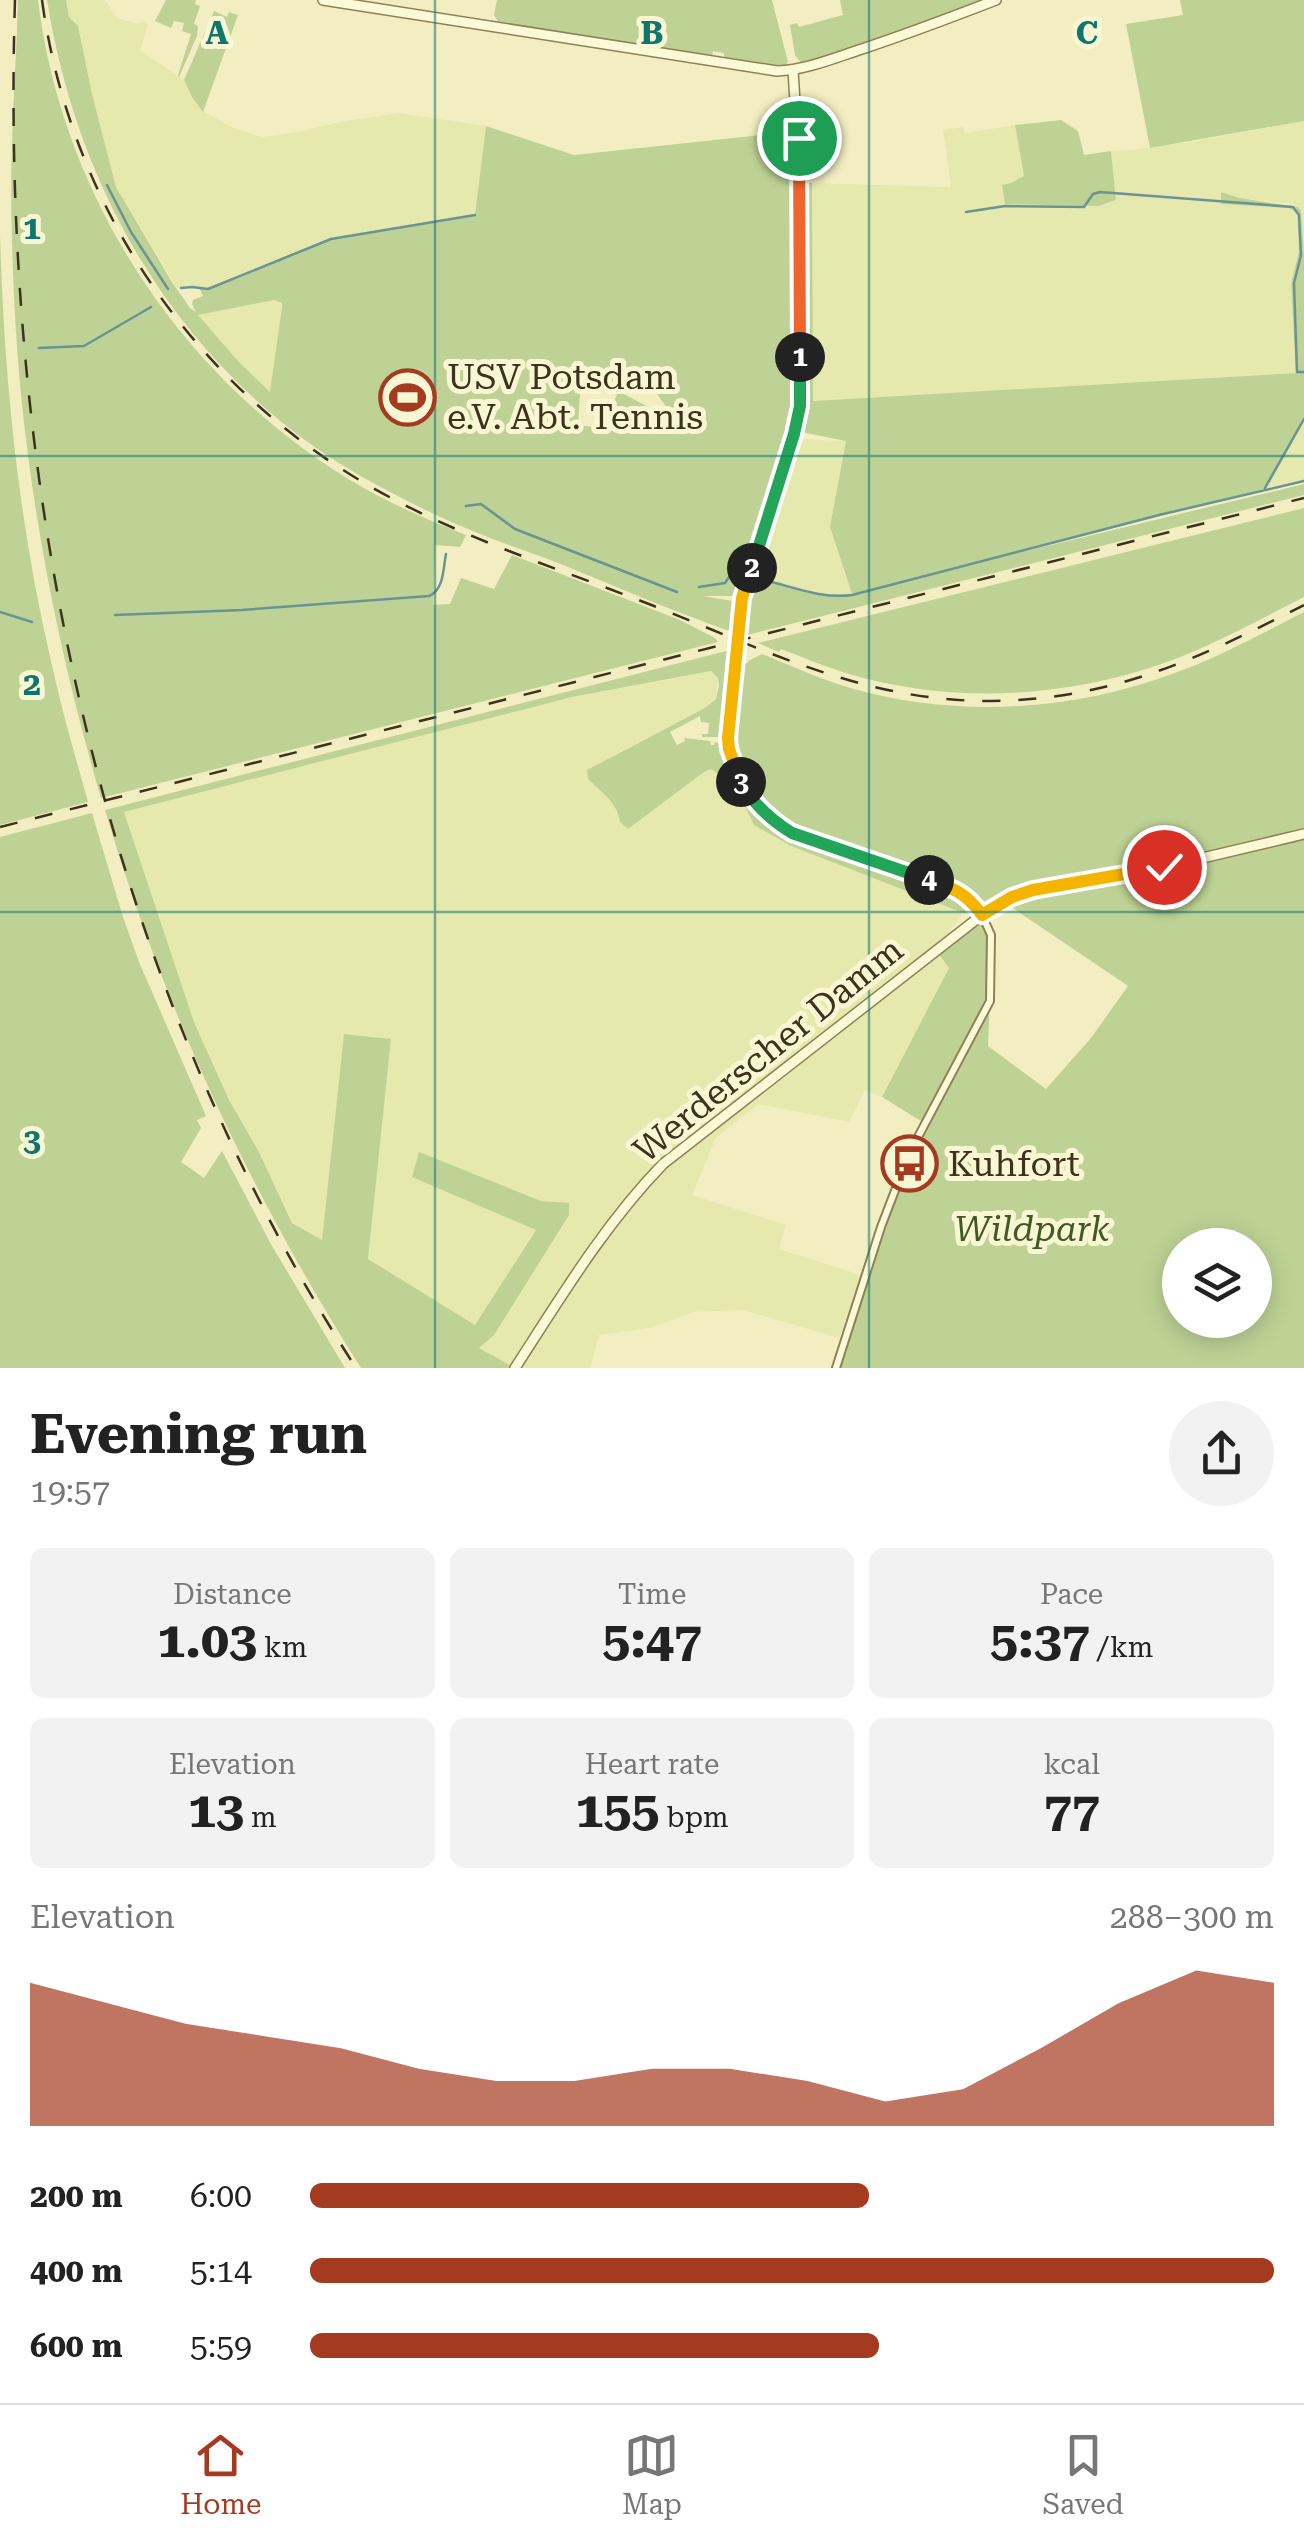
<!DOCTYPE html>
<html lang="en">
<head>
<meta charset="utf-8">
<style>
	:root { --surface:#fff; --page:#f2f2f2; --text:#222; --muted:#767676; --line:#e0e0e0; --accent:#a43b20 }
	body { margin:0; font-family:"Roboto Serif",serif; background:var(--page); color:var(--text); height:100vh; display:flex; flex-direction:column; font-size:38px; white-space:nowrap }
	* { box-sizing:border-box; margin:0 }
	p { font-size:32px; color:var(--muted) }
	.icon { flex:none; width:55px; height:55px; fill:none; stroke:currentColor; stroke-width:2; stroke-linecap:round; stroke-linejoin:round }
	.map { position:relative; height:1368px; overflow:hidden }
	.sheet { display:flex; flex-direction:column; background:var(--surface); flex:1 }
	.sheet>* { flex:none }
	.fabs { position:absolute; left:1162px; top:1228px; display:grid; gap:20px }
	.fabs a { display:grid; place-items:center; width:110px; height:110px; border-radius:50%; background:var(--surface); box-shadow:0 5px 25px #0003; font-size:50px }
	.pin { position:absolute; display:grid; place-items:center; width:85px; height:85px; color:#fff; margin:-42px; border:5px solid #fff; border-radius:50%; box-shadow:0 2px 10px #0007 }
	.km { position:absolute; width:50px; height:50px; margin:-25px; border-radius:50%; background:#222; color:#fff; font-size:28px; line-height:50px; text-align:center }
	.round { display:grid; place-items:center; flex:none; width:105px; height:105px; border-radius:52px; background:var(--page) }
	.head { display:flex; align-items:center; justify-content:space-between; height:170px; padding:0 30px }
	h1 { font-size:55px; font-weight:700; line-height:75px }
	.stats { display:grid; grid-template-columns:repeat(3,1fr); gap:15px; height:170px; padding:10px 30px }
	.stats div { display:grid; align-content:center; border-radius:15px; background:var(--page); text-align:center }
	.stats b { font-size:50px; font-weight:700 }
	.stats small { font-size:28px; font-weight:400 }
	.stats p { font-size:28px }
	.chart { height:280px; padding:20px 30px }
	.chart p { display:flex; justify-content:space-between }
	.chart svg { width:100%; height:180px; margin-top:10px; fill:var(--accent); opacity:.7 }
	ul { padding:0 30px; list-style:none; font-size:32px }
	li { display:grid; grid-template-columns:160px 120px 1fr; align-items:center; height:75px }
	li i { height:25px; border-radius:12px; background:var(--accent) }
	.dock { display:flex; justify-content:space-around; align-items:center; height:140px; border-top:2px solid var(--line); background:var(--surface); font-size:28px; color:var(--muted) }
	.dock a { display:grid; justify-items:center; gap:5px }
	.dock .current { color:var(--accent) }
	.map>svg:first-child { display:block }
</style>
</head>
<body>
<div class="map">
<svg width="1304" height="1368" viewBox="0 0 1304 1368">
	<rect width="100%" height="100%" fill="#f3eec2"/>
	<g fill="#e6e9ae">
		<path d="M 66,0 L 105,0 L 117,18 L 137,23 L 145,22 L 148,25 L 140,50 L 184,80 L 192,97 L 204,112 L 234,128 L 262,137 L 298,132 L 340,122 L 398,113 L 486,126 L 475,215 L 331,239 L 208,289 L 192,287 L 177,288 L 116,187 L 92,94 L 78,26 L 69,17 Z"/>
		<path d="M 1304,121 L 1304,256 L 1301,211 L 1293,204 L 1240,198 L 1222,192 L 1222,204 L 1289,208 L 1296,212 L 1299,251 L 1291,284 L 1297,373 L 812,401 L 812,183 L 951,187 L 943,130 L 963,127 L 965,133 L 1015,125 L 1024,176 L 1011,183 L 1005,204 L 1116,200 L 1111,151 L 1131,150 L 1196,141 Z"/>
		<path d="M 274,300 L 282,304 L 271,393 L 238,361 L 197,314 Z"/>
		<path d="M 1304,419 L 1304,481 L 1264,489 Z"/>
		<path d="M 800,439 L 846,441 L 830,527 L 852,595 L 835,597 L 823,596 L 752,576 L 795,444 Z"/>
		<path d="M 707,670 L 715,674 L 718,678 L 716,698 L 703,709 L 612,756 L 588,779 L 614,804 L 619,813 L 704,772 L 711,769 L 717,771 L 730,781 L 739,794 L 754,825 L 791,846 L 963,913 L 936,950 L 949,968 L 882,1097 L 865,1090 L 849,1122 L 758,1104 L 716,1138 L 692,1195 L 786,1225 L 779,1249 L 861,1275 L 839,1338 L 743,1310 L 694,1312 L 650,1328 L 599,1335 L 590,1368 L 515,1368 L 478,1348 L 569,1203 L 541,1201 L 419,1153 L 413,1177 L 536,1230 L 475,1326 L 368,1259 L 391,1040 L 344,1035 L 322,1241 L 292,1222 L 259,1152 L 229,1100 L 194,1022 L 124,812 L 572,697 L 683,677 Z"/>
	</g>
	<g fill="#bed295" fill-rule="evenodd">
		<path d="M 18,0 L 38,0 C 62,197 181,377 350,480 C 386,502 426,519 466,535 L 460,547 L 435,545 L 433,605 L 450,604 L 461,578 L 494,589 L 512,555 L 680,620 L 715,638 L 718,642 L 101,798 C 53,634 22,467 14,297 C 12,246 10,195 12,145 C 13,96 17,48 18,0 Z"/>
		<path d="M 47,0 L 66,0 L 69,17 L 78,26 L 92,94 L 116,187 L 172,282 L 190,308 L 196,312 L 192,304 L 193,300 L 203,296 L 199,288 L 209,289 L 318,244 L 331,239 L 475,215 L 486,126 L 574,155 L 790,132 L 792,403 L 786,437 L 781,439 L 788,445 L 740,596 L 703,596 L 738,602 L 735,633 C 675,612 617,587 558,563 C 530,552 501,543 473,531 C 435,516 399,497 364,478 C 186,377 79,199 47,0 ZM 274,300 L 282,303 L 282,307 L 270,392 L 238,361 L 198,315 ZM 605,384 L 655,391 L 667,408 L 665,416 L 624,394 L 617,394 L 614,402 L 613,429 L 578,425 L 580,394 L 575,393 L 575,390 L 603,392 Z"/>
		<path d="M 166,0 L 196,0 L 195,4 L 200,6 L 194,24 L 198,26 L 197,36 L 179,77 L 178,75 L 191,34 L 182,31 L 184,23 L 174,21 L 171,28 L 155,21 Z"/>
		<path d="M 497,0 L 772,0 L 788,62 L 786,65 L 776,67 L 724,59 L 724,53 L 713,51 L 712,57 L 499,23 L 494,15 Z"/>
		<path d="M 840,0 L 987,0 L 861,47 L 802,64 L 795,55 L 790,25 L 797,23 L 799,27 L 843,15 Z"/>
		<path d="M 1180,0 L 1304,0 L 1304,121 L 1150,148 L 1126,24 L 1183,15 Z"/>
		<path d="M 214,11 L 227,17 L 229,12 L 238,15 L 203,112 L 192,97 L 184,80 Z"/>
		<path d="M 1061,120 L 1078,131 L 1084,155 L 1111,151 L 1116,200 L 1098,206 L 1005,204 L 1002,185 L 1011,183 L 1024,176 L 1015,125 Z"/>
		<path d="M 802,183 L 812,183 L 813,401 L 1296,373 L 1291,284 L 1299,251 L 1297,212 L 1289,208 L 1221,204 L 1221,192 L 1240,198 L 1298,207 L 1301,211 L 1304,256 L 1304,419 L 1264,489 L 1014,554 L 1304,484 L 1304,495 L 743,636 L 746,599 L 752,576 C 784,585 818,600 852,594 L 830,527 L 846,441 L 806,433 L 802,429 Z"/>
		<path d="M 0,234 C 4,377 18,520 51,661 C 61,708 75,755 88,802 L 0,825 Z"/>
		<path d="M 1304,508 L 1304,597 C 1259,620 1214,645 1167,662 C 1069,697 960,704 860,677 C 833,670 807,659 781,649 L 779,652 L 758,643 Z"/>
		<path d="M 1304,612 L 1304,1368 L 836,1368 C 862,1286 886,1202 924,1123 L 882,1097 L 949,968 L 936,950 L 982,915 L 989,928 L 992,942 L 988,1046 L 1046,1089 L 1091,1038 L 1128,986 L 995,896 L 963,913 L 791,846 L 754,825 L 739,794 L 730,781 L 711,769 L 704,772 L 628,829 L 620,822 C 618,803 601,792 588,779 L 587,770 L 703,709 L 716,699 L 719,685 L 718,678 L 711,671 L 572,697 L 124,812 L 194,1022 L 229,1100 L 259,1152 L 292,1223 L 322,1240 L 344,1034 L 391,1039 L 368,1259 L 475,1325 L 536,1230 L 412,1177 L 419,1152 L 541,1201 L 569,1203 L 569,1215 L 494,1335 L 479,1348 L 515,1368 L 361,1368 C 250,1193 164,1009 105,810 L 734,649 L 724,737 L 702,737 L 702,734 L 708,734 L 709,723 L 701,722 L 700,716 L 670,732 L 677,745 L 685,741 L 684,738 L 710,741 L 711,745 L 714,745 L 715,742 L 725,746 L 741,792 L 759,812 L 762,805 C 721,758 732,727 739,670 L 750,660 L 762,654 C 792,666 822,680 854,689 C 958,718 1072,711 1172,674 C 1218,658 1261,634 1304,612 ZM 1180,1245 L 1255,1245 L 1255,1320 L 1180,1320 Z"/>
		<path d="M 92,813 L 122,914 L 139,962 L 206,1116 L 197,1120 L 201,1128 L 181,1162 L 204,1178 L 222,1151 L 272,1246 L 345,1368 L 0,1368 L 0,837 Z"/>
	</g>
	<g fill="none" stroke-linecap="round" stroke-linejoin="round">
		<g stroke="#6a9493" stroke-width="2.5">
			<path d="M 107,185 L 131,232 L 168,289"/>
			<path d="M 966,212 L 1005,206 L 1084,207 L 1093,194 L 1100,192 L 1293,207 L 1299,215 L 1301,255 L 1294,283 L 1297,372 L 1304,372"/>
			<path d="M 181,288 L 192,287 L 208,289 L 331,239 L 475,215"/>
			<path d="M 39,348 L 84,346 L 151,307"/>
			<path d="M 1265,488 L 1304,419"/>
			<path d="M 466,506 L 481,504 L 515,529 L 677,592"/>
			<path d="M 768,581 C 796,588 823,599 852,595 L 1159,515 L 1304,481"/>
			<path d="M 699,587 L 725,583 L 733,571"/>
			<path d="M 0,612 L 32,622"/>
			<path d="M 115,615 L 242,610 L 429,596 C 444,590 443,569 446,554"/>
		</g>
		<defs>
			<path id="minor" d="M 836,1368 L 881,1227 L 909,1154 L 990,1001 L 991,935 L 982,915"/>
			<g id="tertiary">
				<path d="M 323,0 L 777,71 C 806,70 834,58 862,49 C 907,34 952,17 996,0"/>
				<path d="M 793,70 L 800,183 L 800,406 L 794,434 L 743,598 L 729,720 L 728,743 L 732,760 L 738,778 L 751,799 L 774,822 L 792,833 L 957,889 L 970,898 L 982,915"/>
				<path d="M 515,1368 C 561,1297 604,1225 663,1164 L 982,915 L 1011,897 L 1033,890 L 1164,867 L 1304,834"/>
			</g>
		</defs>
		<use href="#minor" stroke="#8f8057" stroke-width="10"/>
		<use href="#tertiary" stroke="#8f8057" stroke-width="12"/>
		<use href="#minor" stroke="#fcf9d6" stroke-width="6"/>
		<use href="#tertiary" stroke="#fcf9d6" stroke-width="9"/>
		<g stroke="#3d331d" stroke-width="2.5" stroke-dasharray="18 18" stroke-linecap="butt">
			<path d="M 15,0 C 0,478 96,966 356,1368"/>
			<path d="M 42,0 C 70,205 193,386 373,488 C 461,538 560,569 654,606 C 767,651 867,702 992,701 C 1114,699 1198,659 1304,605"/>
			<path d="M 0,827 L 1304,498"/>
		</g>
	</g>
	<g fill="none" stroke-linecap="round" stroke-linejoin="round">
		<defs>
			<path id="split-1" d="M 799,138 L 800,357"/>
			<path id="split-2" d="M 752,568 L 794,434 L 800,406 L 800,357"/>
			<path id="split-3" d="M 741,782 L 729,749 L 728,738 L 742,598 L 752,568"/>
			<path id="split-4" d="M 741,782 C 753,804 771,820 792,833 L 929,880"/>
			<path id="split-5" d="M 929,880 C 955,889 966,893 982,915 L 1012,897 L 1033,890 L 1164,867"/>
		</defs>
		<use href="#split-1" stroke="#fff" stroke-width="20"/>
		<use href="#split-2" stroke="#fff" stroke-width="20"/>
		<use href="#split-3" stroke="#fff" stroke-width="20"/>
		<use href="#split-4" stroke="#fff" stroke-width="20"/>
		<use href="#split-5" stroke="#fff" stroke-width="20"/>
		<use href="#split-1" stroke="#f0652b" stroke-width="12"/>
		<use href="#split-2" stroke="#22a559" stroke-width="12"/>
		<use href="#split-3" stroke="#f5b400" stroke-width="12"/>
		<use href="#split-4" stroke="#22a559" stroke-width="12"/>
		<use href="#split-5" stroke="#f5b400" stroke-width="12"/>
	</g>
	<path fill="none" stroke="#0f766e" stroke-width="2.5" stroke-opacity="0.55" d="M 435,0 L 435,1368M 869,0 L 869,1368M 0,456 L 1304,456M 0,912 L 1304,912"/>
	<defs>
		<symbol id="stadium-ring" viewBox="-11 -11 22 22"><circle r="9.5" fill="#f9f6d3" stroke="#a43b20" stroke-width="1.5"/><path d="M0-5a6.5 5 0 1 0 0 10a6.5 5 0 1 0 0-10ZM-3.5-1.8h7v3.6h-7Z" fill="#a43b20"/></symbol>
		<symbol id="bus-ring" viewBox="-11 -11 22 22"><circle r="9.5" fill="#f9f6d3" stroke="#a43b20" stroke-width="1.5"/><path d="M-5-6H5V4H4V6H2V4H-2V6H-4V4H-5ZM-3.5-4V0h7V-4ZM-3.5 1.2v1.5H-2V1.2ZM2 1.2v1.5H3.5V1.2Z" fill="#a43b20"/></symbol>
	</defs>
	<g fill-rule="evenodd">
		<use href="#stadium-ring" x="376" y="366" width="63" height="63"/>
		<use href="#bus-ring" x="878" y="1132" width="63" height="63"/>
	</g>
	<g text-anchor="middle" stroke-width="10" stroke-linejoin="round" paint-order="stroke">
		<g font-size="35" fill="#3d331d" stroke="#f9f6d3" text-anchor="start">
			<text x="447" y="389">USV Potsdam<tspan x="447" dy="40">e.V. Abt. Tennis</tspan></text>
			<text x="948" y="1176">Kuhfort</text>
		</g>
		<g font-size="35" fill="#3d331d" stroke="#f9f6d3">
			<text transform="translate(768 1050) rotate(-39)" y="12">Werderscher Damm</text>
		</g>
		<g font-size="35" font-style="italic" fill="#405b21" stroke="#f9f6d3">
			<text x="1032" y="1241">Wildpark</text>
		</g>
	</g>
	<g font-size="32" text-anchor="middle" font-weight="bold" fill="#0f766e" stroke="#f9f6d3" stroke-width="10" stroke-linejoin="round" paint-order="stroke">
		<text x="217" y="44">A</text>
		<text x="652" y="44">B</text>
		<text x="1087" y="44">C</text>
		<text x="32" y="239">1</text>
		<text x="32" y="695">2</text>
		<text x="32" y="1151">3</text>
	</g>
</svg>
<div class="fabs">
<a><svg class="icon" aria-label="layers" viewBox="0 0 24 24"><path d="M12 4l9 5-9 5-9-5zM3 14l9 5 9-5"/></svg></a>
</div>
<div class="pin" style="left:799px;top:138px;background:#1e9e55"><svg class="icon" aria-label="arrive" viewBox="0 0 24 24"><path d="M6 21V4h12l-3 4 3 4H6"/></svg></div>
<div class="pin" style="left:1164px;top:867px;background:#d93025"><svg class="icon" aria-label="check" viewBox="0 0 24 24"><path d="M5 12l5 5 9-10"/></svg></div>
<b class="km" style="left:800px;top:357px">1</b>
<b class="km" style="left:752px;top:568px">2</b>
<b class="km" style="left:741px;top:782px">3</b>
<b class="km" style="left:929px;top:880px">4</b>
</div>
<section class="sheet">
<div class="head"><div><h1>Evening run</h1><p>19:57</p></div><a class="round"><svg class="icon" aria-label="share" viewBox="0 0 24 24"><path d="M12 15V3M7 8l5-5 5 5M5 13v7h14v-7"/></svg></a></div>
<div class="stats">
<div><p>Distance</p><b>1.03<small> km</small></b></div>
<div><p>Time</p><b>5:47</b></div>
<div><p>Pace</p><b>5:37<small> /km</small></b></div>
</div>
<div class="stats">
<div><p>Elevation</p><b>13<small> m</small></b></div>
<div><p>Heart rate</p><b>155<small> bpm</small></b></div>
<div><p>kcal</p><b>77</b></div>
</div>
<div class="chart"><p><span>Elevation</span>288–300 m</p>
<svg viewBox="0 0 160 44" preserveAspectRatio="none"><path d="M0 44V9L10 14L20 19L30 22L40 25L50 30L60 33L70 33L80 30L90 30L100 33L110 38L120 35L130 25L140 14L150 6L160 9V44z"/></svg>
</div>
<ul>
<li><b>200 m</b>6:00<i style="width:58%"></i></li>
<li><b>400 m</b>5:14<i style="width:100%"></i></li>
<li><b>600 m</b>5:59<i style="width:59%"></i></li>
</ul>
</section>
<nav class="dock">
<a class="current"><svg class="icon" aria-label="home" viewBox="0 0 24 24"><path d="M3 11l9-7 9 7M6 9v11h12V9"/></svg>Home</a>
<a><svg class="icon" aria-label="map" viewBox="0 0 24 24"><path d="M3 6l6-2 6 2 6-2v14l-6 2-6-2-6 2zM9 4v14M15 6v14"/></svg>Map</a>
<a><svg class="icon" aria-label="saved" viewBox="0 0 24 24"><path d="M7 4h10v16l-5-4-5 4z"/></svg>Saved</a>
</nav>
</body>
</html>
